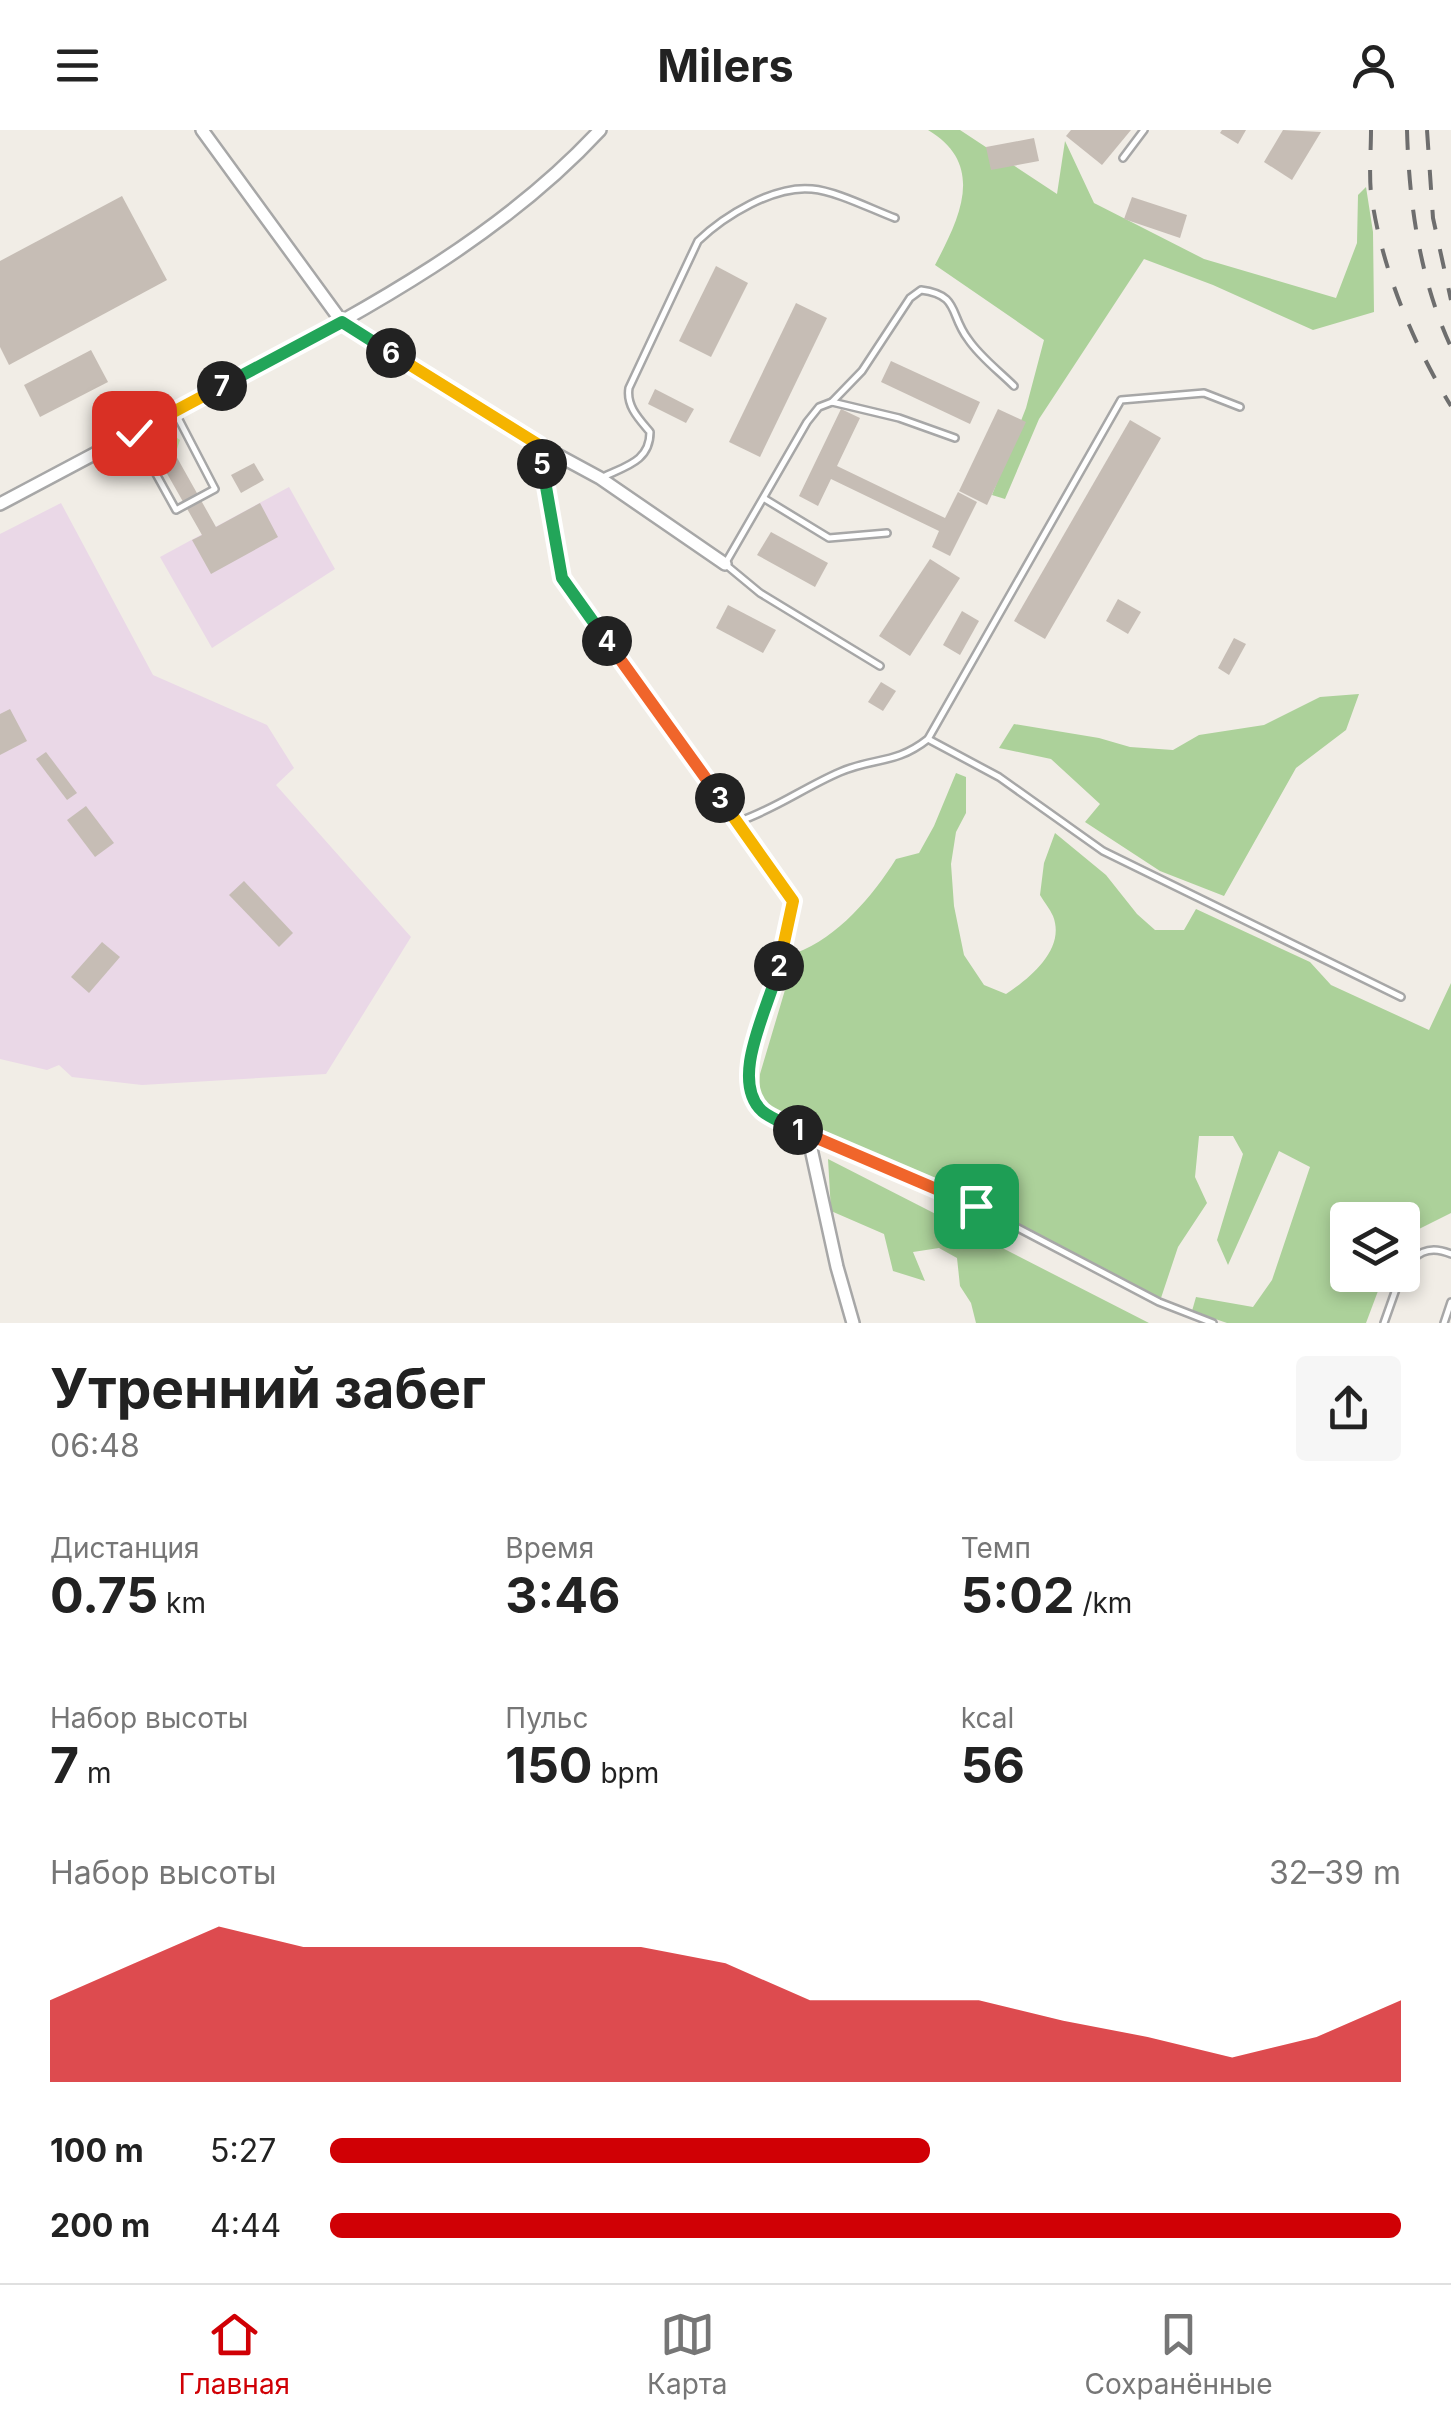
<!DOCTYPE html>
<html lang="ru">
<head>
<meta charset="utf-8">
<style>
	:root { --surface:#fff; --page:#f6f6f6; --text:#222; --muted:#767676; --line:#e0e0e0; --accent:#d00005 }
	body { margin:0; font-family:Inter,sans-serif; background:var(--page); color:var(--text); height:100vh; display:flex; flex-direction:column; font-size:38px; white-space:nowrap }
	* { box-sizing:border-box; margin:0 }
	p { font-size:32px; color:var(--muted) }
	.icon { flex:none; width:55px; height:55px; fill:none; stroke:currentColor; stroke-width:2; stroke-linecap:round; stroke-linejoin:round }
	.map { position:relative; height:1193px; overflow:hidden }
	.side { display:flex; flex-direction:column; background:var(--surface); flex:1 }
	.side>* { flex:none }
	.tools { position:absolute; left:1330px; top:1072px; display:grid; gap:20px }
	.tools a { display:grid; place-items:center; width:90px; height:90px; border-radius:10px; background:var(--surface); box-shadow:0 5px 15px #0003; font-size:50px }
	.pin { position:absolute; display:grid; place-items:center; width:85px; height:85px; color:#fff; margin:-42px; border-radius:20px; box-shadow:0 5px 15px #0006 }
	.km { position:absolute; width:50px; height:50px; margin:-25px; border-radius:50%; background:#222; color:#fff; font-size:28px; line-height:50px; text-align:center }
	.round { display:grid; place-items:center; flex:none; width:105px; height:105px; border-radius:10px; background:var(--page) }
	.overview { display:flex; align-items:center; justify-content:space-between; height:170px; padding:0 50px }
	h1 { font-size:55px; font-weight:700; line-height:75px }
	.metrics { display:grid; grid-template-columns:repeat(3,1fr); gap:15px; height:170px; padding:10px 50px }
	.metrics div { display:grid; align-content:center }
	.metrics b { font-size:50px; font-weight:700 }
	.metrics small { font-size:28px; font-weight:400 }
	.metrics p { font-size:28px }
	.chart { height:280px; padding:20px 50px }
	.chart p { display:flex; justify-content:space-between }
	.chart svg { width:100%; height:180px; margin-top:10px; fill:var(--accent); opacity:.7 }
	ul { padding:0 50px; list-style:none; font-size:32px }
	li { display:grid; grid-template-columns:160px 120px 1fr; align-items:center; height:75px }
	li i { height:25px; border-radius:12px; background:var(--accent) }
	header { display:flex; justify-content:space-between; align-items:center; height:130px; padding:0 50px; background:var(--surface); font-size:45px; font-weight:700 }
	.tabs { display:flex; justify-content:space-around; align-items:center; height:140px; border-top:2px solid var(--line); background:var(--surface); font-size:28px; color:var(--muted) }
	.tabs a { display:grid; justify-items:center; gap:5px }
	.tabs .active { color:var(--accent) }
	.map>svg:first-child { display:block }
</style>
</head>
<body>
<header><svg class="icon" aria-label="menu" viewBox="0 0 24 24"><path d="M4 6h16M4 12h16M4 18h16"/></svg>Milers<svg class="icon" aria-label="person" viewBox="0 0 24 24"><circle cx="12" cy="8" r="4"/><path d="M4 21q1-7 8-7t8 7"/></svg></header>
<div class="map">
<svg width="1451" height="1193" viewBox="0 0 1451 1193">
	<rect width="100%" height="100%" fill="#f1ede6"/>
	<g fill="#ead8e7">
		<path d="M 289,357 L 335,439 L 212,518 L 160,427 Z"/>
		<path d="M 61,373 L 153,545 L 267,595 L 294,638 L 276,655 L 411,807 L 326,944 L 142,955 L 72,947 L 59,935 L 47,940 L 0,929 L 0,404 Z"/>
	</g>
	<path fill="#cdecac" d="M 158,300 L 166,300 L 180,310 L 176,322 L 161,329 L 153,326 L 148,319 L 151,305 Z"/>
	<g fill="#acd19a">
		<path d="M 928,0 L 960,0 L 1057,64 L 1065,11 L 1094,73 L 1204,129 L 1336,168 L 1357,113 L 1358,65 L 1366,57 L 1373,102 L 1374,182 L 1313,200 L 1213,155 L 1144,129 L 1039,289 L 1005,369 L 992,365 L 1026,278 L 1044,210 L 935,135 C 959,89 987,35 928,0 Z"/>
		<path d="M 1359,564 L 1346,600 L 1296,638 L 1224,766 L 1160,741 L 1085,692 L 1100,674 L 1051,629 L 999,618 L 1014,594 L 1099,608 L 1130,617 L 1173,620 L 1199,605 L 1264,595 L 1320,567 Z"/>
		<path d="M 956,643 L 966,647 L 966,683 L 956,702 L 951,734 L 954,776 L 964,825 L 984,855 L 1006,864 C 1030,848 1066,819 1053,786 C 1050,779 1044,772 1040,765 L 1044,733 L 1055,703 L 1106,745 L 1137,784 L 1155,800 L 1184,800 L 1196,779 L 1310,832 L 1331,855 L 1429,900 L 1451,853 L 1451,1083 L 1415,1101 L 1403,1115 L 1402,1090 L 1348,1090 L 1348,1145 L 1384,1145 L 1366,1193 L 1227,1193 L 1192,1181 L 1196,1167 L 1253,1177 L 1272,1150 L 1310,1037 L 1279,1021 L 1228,1135 L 1217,1110 L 1243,1024 L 1233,1006 L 1199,1006 L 1195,1047 L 1207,1073 L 1178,1117 L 1161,1168 L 1058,1119 L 975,1073 L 818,1006 L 766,976 L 759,964 L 760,944 L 796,823 C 838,807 872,767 896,729 L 919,723 L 934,696 Z"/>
		<path d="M 828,1029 L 1149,1193 L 976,1193 L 971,1173 L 960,1156 L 957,1128 L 939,1118 L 913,1122 L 925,1151 L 893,1141 L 884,1104 L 831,1081 Z"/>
	</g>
	<g fill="#c6bdb5">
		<path d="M 1071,0 L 1131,0 L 1102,35 L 1066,6 Z"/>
		<path d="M 1222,0 L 1246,0 L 1238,14 L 1220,3 Z"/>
		<path d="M 1283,0 L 1321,2 L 1292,50 L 1264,32 Z"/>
		<path d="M 1034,8 L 1039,31 L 991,40 L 986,17 Z"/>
		<path d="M 122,66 L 167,150 L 9,235 L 0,217 L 0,131 Z"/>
		<path d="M 1132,67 L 1187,85 L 1180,108 L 1124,89 Z"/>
		<path d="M 716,136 L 748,153 L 711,227 L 679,211 Z"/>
		<path d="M 796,173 L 827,188 L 760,327 L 729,312 Z"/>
		<path d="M 91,220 L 108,252 L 40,287 L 24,255 Z"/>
		<path d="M 891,231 L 980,272 L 970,294 L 881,252 Z"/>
		<path d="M 655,259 L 694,279 L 686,293 L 648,274 Z"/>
		<path d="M 841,279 L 860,288 L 837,336 L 945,388 L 958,362 L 977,372 L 950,426 L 932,417 L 939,401 L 831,349 L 818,376 L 799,366 Z"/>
		<path d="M 998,279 L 1026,292 L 987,375 L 959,361 Z"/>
		<path d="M 1130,290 L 1161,308 L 1045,509 L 1014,491 Z"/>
		<path d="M 175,324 L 216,397 L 260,373 L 278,407 L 211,444 L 192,410 L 202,405 L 161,333 Z"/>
		<path d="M 254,333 L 264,350 L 241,363 L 231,345 Z"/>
		<path d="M 771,402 L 828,433 L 815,457 L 757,425 Z"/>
		<path d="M 930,429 L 960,448 L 910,526 L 879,506 Z"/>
		<path d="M 1118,469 L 1141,482 L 1128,504 L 1106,491 Z"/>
		<path d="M 728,475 L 776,500 L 763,523 L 716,498 Z"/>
		<path d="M 962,481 L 979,491 L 960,525 L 943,515 Z"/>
		<path d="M 1234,508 L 1246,514 L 1229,545 L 1218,538 Z"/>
		<path d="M 881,552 L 896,561 L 883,581 L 868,572 Z"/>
		<path d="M 10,579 L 27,611 L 0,625 L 0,584 Z"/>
		<path d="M 46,622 L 77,663 L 67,670 L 36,629 Z"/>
		<path d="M 86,676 L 114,713 L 95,727 L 67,690 Z"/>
		<path d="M 244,751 L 293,803 L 279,817 L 229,765 Z"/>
		<path d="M 102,812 L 120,827 L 89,863 L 71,847 Z"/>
	</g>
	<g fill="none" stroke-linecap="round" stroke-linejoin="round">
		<defs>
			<g id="service">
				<path d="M 1123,28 L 1144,0"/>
				<path d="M 832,272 L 862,241 L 910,168 L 921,160 C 960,165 949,184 968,209 C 980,227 999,241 1014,256"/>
				<path d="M 135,306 L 176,380 L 215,359 L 176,284"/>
				<path d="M 603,347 C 626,336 650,331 650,302 C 639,289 626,276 629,258 L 698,111 C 724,86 774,55 812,59 C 836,61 871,79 895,88"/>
				<path d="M 765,369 L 829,408 L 887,403"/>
				<path d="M 880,536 L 760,463 L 725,434 L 807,292 L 819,277 L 832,272 L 899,288 L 955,308"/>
				<path d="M 928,609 L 999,647 L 1103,721 L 1401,867"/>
				<path d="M 740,691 C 777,678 805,657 840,642 C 874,627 895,635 928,609 L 1121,270 L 1204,263 L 1240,277"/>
				<path d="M 811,1006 L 976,1076 L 1159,1172 L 1213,1193"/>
				<path d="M 1402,1143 C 1415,1123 1428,1114 1451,1124"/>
				<path d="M 1384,1193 L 1401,1145"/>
				<path d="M 1444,1193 L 1451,1172"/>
			</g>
			<g id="minor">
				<path d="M 202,0 L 342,192 L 539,315 L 600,348 L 725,434"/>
				<path d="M 539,315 L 562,448 L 793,771 L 775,852 L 749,931 L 749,961 L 763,981 L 808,1005 L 837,1137 L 853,1193"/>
				<path d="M 0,374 C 81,331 162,288 243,245 C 370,177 501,107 600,0"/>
			</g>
		</defs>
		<use href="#service" stroke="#a7a7a7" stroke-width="10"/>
		<use href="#minor" stroke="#a7a7a7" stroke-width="16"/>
		<use href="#service" stroke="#fff" stroke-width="5"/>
		<use href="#minor" stroke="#fff" stroke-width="11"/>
		<g stroke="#6e6e6e" stroke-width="4" stroke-dasharray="20 20" stroke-linecap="butt">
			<path d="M 1371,0 C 1371,21 1369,43 1371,63 C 1381,137 1412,212 1451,276"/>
			<path d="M 1407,0 C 1409,74 1420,150 1451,217"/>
			<path d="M 1427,0 L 1433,88 L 1451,170"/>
		</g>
	</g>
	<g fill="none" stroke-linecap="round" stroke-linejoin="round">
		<defs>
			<path id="split-1" d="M 798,1000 L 976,1076"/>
			<path id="split-2" d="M 779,836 C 770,875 728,949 762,981 C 771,989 787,994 798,1000"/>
			<path id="split-3" d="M 720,668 L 793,771 L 779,836"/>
			<path id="split-4" d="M 607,511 L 720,668"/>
			<path id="split-5" d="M 542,334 L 562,448 L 607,511"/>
			<path id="split-6" d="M 391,223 L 539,315 L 542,334"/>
			<path id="split-7" d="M 222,256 L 342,192 L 391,223"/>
			<path id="split-8" d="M 134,303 L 222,256"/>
		</defs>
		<use href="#split-1" stroke="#fff" stroke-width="20"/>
		<use href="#split-2" stroke="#fff" stroke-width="20"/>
		<use href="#split-3" stroke="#fff" stroke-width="20"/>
		<use href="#split-4" stroke="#fff" stroke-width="20"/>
		<use href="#split-5" stroke="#fff" stroke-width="20"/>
		<use href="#split-6" stroke="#fff" stroke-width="20"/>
		<use href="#split-7" stroke="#fff" stroke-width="20"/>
		<use href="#split-8" stroke="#fff" stroke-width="20"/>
		<use href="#split-1" stroke="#f0652b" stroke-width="12"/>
		<use href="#split-2" stroke="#22a559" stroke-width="12"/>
		<use href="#split-3" stroke="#f5b400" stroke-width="12"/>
		<use href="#split-4" stroke="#f0652b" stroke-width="12"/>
		<use href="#split-5" stroke="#22a559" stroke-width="12"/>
		<use href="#split-6" stroke="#f5b400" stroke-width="12"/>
		<use href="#split-7" stroke="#22a559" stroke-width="12"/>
		<use href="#split-8" stroke="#f5b400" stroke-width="12"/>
	</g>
</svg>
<div class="tools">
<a><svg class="icon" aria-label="layers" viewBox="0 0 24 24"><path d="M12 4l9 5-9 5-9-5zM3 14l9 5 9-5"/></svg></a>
</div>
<div class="pin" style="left:976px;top:1076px;background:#1e9e55"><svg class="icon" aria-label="arrive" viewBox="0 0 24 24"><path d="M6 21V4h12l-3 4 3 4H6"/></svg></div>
<div class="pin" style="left:134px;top:303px;background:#d93025"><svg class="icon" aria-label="check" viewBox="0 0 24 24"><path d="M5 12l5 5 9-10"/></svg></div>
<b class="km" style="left:798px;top:1000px">1</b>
<b class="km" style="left:779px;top:836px">2</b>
<b class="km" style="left:720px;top:668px">3</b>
<b class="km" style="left:607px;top:511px">4</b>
<b class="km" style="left:542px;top:334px">5</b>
<b class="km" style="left:391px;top:223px">6</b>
<b class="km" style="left:222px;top:256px">7</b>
</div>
<section class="side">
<div class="overview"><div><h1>Утренний забег</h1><p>06:48</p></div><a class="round"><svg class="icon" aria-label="share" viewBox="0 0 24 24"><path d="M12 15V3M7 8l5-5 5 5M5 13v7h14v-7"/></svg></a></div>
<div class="metrics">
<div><p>Дистанция</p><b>0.75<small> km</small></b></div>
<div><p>Время</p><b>3:46</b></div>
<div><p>Темп</p><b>5:02<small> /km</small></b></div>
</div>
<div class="metrics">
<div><p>Набор высоты</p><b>7<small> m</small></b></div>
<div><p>Пульс</p><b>150<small> bpm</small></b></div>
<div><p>kcal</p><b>56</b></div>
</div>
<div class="chart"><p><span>Набор высоты</span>32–39 m</p>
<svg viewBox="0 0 160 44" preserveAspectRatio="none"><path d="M0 44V24L10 15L20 6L30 11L40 11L50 11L60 11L70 11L80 15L90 24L100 24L110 24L120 29L130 33L140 38L150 33L160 24V44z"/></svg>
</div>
<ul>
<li><b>100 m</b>5:27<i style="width:56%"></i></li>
<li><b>200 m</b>4:44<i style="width:100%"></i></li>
</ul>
</section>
<nav class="tabs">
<a class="active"><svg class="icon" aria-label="home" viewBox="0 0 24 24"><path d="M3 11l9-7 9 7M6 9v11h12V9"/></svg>Главная</a>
<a><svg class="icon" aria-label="map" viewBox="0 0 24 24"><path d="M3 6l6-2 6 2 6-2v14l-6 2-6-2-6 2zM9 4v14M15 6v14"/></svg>Карта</a>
<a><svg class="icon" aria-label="saved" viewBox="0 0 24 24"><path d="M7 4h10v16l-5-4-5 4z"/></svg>Сохранённые</a>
</nav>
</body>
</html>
